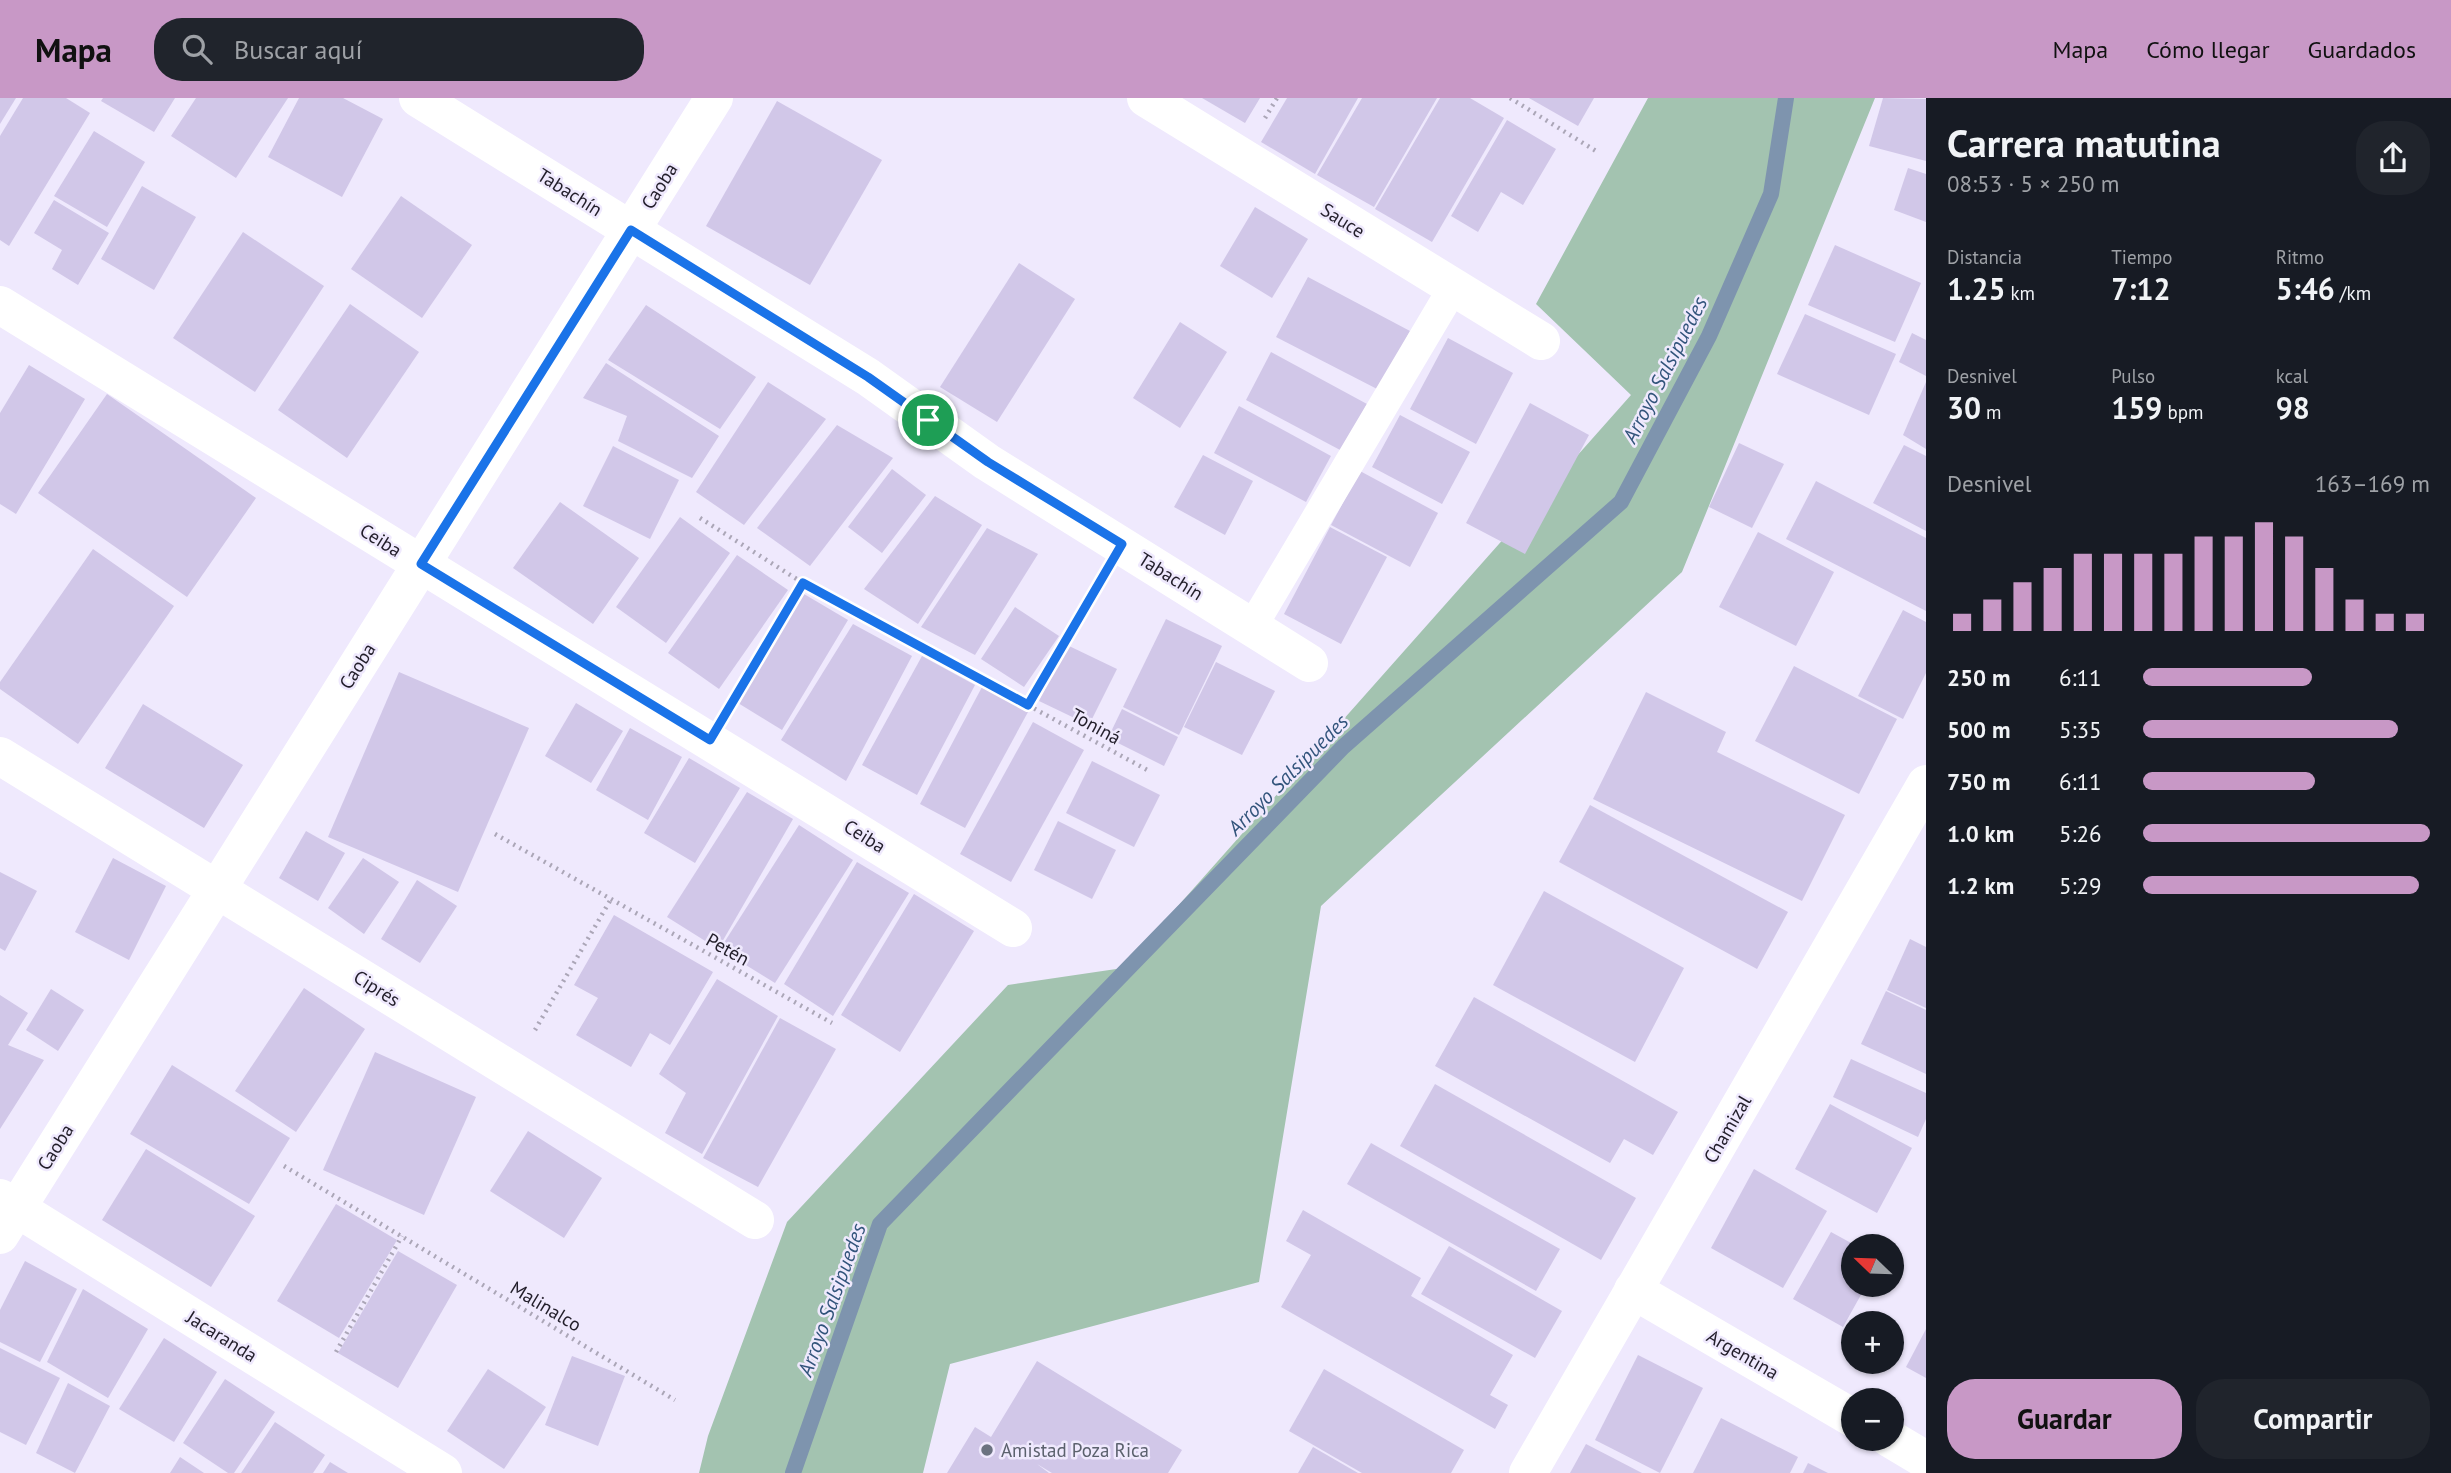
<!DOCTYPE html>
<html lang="es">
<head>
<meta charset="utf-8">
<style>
	:root { --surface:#171b24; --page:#20242c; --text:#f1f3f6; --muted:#9ea1a6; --accent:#c898c6 }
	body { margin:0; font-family:"PT Sans",sans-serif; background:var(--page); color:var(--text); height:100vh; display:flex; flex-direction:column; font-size:26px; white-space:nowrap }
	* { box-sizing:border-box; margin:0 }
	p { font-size:23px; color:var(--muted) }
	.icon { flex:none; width:38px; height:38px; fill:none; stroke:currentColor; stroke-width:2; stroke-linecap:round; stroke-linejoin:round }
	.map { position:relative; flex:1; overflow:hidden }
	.panel { display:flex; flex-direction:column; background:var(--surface); width:525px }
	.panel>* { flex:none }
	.needle { width:46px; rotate:293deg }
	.controls { position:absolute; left:1841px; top:1136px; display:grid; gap:14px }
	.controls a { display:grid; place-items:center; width:63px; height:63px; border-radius:50%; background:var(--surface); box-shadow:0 2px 5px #0004; font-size:35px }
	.pin { position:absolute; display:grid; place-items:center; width:60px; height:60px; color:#fff; margin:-30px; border:4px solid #fff; border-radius:50%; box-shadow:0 2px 7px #0007 }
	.round { display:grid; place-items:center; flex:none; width:74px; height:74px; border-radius:28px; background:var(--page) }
	.overview { display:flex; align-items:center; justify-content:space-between; height:119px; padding:0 21px }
	h1 { font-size:38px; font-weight:700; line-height:52px }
	.stats { display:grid; grid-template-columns:repeat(3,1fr); gap:10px; height:119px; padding:7px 21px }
	.stats div { display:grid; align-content:center }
	.stats b { font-size:30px; font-weight:700 }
	.stats small { font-size:19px; font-weight:400 }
	.stats p { font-size:19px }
	.chart { height:196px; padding:14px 21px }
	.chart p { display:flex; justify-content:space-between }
	.chart svg { width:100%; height:126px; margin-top:7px; stroke:var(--accent); stroke-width:6 }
	.button { display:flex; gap:14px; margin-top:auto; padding:14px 21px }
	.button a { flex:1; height:80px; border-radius:28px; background:var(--accent); color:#111; font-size:28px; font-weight:700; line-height:80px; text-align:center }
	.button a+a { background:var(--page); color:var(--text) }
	ul { padding:0 21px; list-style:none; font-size:23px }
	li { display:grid; grid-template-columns:112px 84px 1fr; align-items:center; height:52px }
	li i { height:18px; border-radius:9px; background:var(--accent) }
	header { display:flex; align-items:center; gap:42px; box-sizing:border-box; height:98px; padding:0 35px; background:var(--accent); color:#111 }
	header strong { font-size:33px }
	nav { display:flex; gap:38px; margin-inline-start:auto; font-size:24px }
	.search { width:490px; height:63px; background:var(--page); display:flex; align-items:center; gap:18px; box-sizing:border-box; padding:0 24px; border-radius:28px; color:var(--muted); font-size:26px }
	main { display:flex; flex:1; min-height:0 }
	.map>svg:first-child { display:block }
</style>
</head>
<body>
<header>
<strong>Mapa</strong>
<div class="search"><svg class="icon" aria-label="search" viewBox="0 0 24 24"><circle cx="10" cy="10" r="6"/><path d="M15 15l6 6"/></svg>Buscar aquí</div>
<nav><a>Mapa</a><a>Cómo llegar</a><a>Guardados</a></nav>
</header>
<main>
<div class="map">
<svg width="1926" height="1375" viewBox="0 0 1926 1375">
	<rect width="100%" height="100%" fill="#efe9fd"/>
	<path fill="#a3c3b0" d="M 1648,0 L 1875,0 L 1682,474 L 1321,808 L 1259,1184 L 950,1266 L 923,1375 L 699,1375 L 708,1338 L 787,1124 L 1008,887 L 1123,870 L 1631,297 L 1536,206 Z"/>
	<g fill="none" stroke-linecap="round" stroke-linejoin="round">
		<path stroke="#7e94ae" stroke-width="16" d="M 793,1375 L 880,1126 L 1343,649 L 1621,404 L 1709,238 L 1771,96 L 1786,0"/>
	</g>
	<g fill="#d1c7e8">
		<path d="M 0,0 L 16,0 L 0,26 Z"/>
		<path d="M 23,0 L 66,0 L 90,15 L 9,148 L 0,142 L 0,38 Z"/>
		<path d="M 103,0 L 175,0 L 154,34 L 101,3 Z"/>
		<path d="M 196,0 L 288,0 L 236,80 L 171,38 Z"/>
		<path d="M 299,0 L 343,0 L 383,21 L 342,99 L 268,59 Z"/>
		<path d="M 1202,0 L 1260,0 L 1245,25 Z"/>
		<path d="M 1287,0 L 1358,0 L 1315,76 L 1261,44 Z"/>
		<path d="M 1362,0 L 1437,0 L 1374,109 L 1317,77 Z"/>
		<path d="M 1440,0 L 1470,0 L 1504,20 L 1432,144 L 1375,111 Z"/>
		<path d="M 1529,0 L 1594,0 L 1578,28 Z"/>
		<path d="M 1883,0 L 1926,1 L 1926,63 L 1869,48 Z"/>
		<path d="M 777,3 L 882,62 L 810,187 L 706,128 Z"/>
		<path d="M 1507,22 L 1556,51 L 1523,107 L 1501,94 L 1478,134 L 1451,118 Z"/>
		<path d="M 94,33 L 145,64 L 107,129 L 54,98 Z"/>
		<path d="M 1908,70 L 1926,76 L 1926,124 L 1894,112 Z"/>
		<path d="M 142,88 L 196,119 L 154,192 L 101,161 Z"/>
		<path d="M 401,98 L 472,147 L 422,220 L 351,171 Z"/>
		<path d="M 54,102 L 109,135 L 78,187 L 52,171 L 62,152 L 34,135 Z"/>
		<path d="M 1255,109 L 1308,141 L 1272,200 L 1220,168 Z"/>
		<path d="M 243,134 L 324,188 L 255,294 L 173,240 Z"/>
		<path d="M 1835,147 L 1921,185 L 1895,244 L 1808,207 Z"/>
		<path d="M 1019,165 L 1075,201 L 997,324 L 940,289 Z"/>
		<path d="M 1308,179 L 1410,233 L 1379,292 L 1276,239 Z"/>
		<path d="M 350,206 L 419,254 L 347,360 L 278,312 Z"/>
		<path d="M 646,207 L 756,279 L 720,331 L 608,262 Z"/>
		<path d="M 1805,216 L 1896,256 L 1869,317 L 1777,276 Z"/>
		<path d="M 1180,224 L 1227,254 L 1180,330 L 1133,300 Z"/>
		<path d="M 1912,235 L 1926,242 L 1926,278 L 1899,264 Z"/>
		<path d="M 1448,240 L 1513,275 L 1476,346 L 1410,311 Z"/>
		<path d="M 1271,254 L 1367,306 L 1342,353 L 1246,302 Z"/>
		<path d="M 606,265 L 719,338 L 692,380 L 618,343 L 627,318 L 583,300 Z"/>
		<path d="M 29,267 L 85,301 L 16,416 L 0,406 L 0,315 Z"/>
		<path d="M 768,284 L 826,321 L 744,427 L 696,394 Z"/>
		<path d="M 1926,284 L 1926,351 L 1903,337 Z"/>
		<path d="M 107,296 L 256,400 L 187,499 L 38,395 Z"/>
		<path d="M 1530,305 L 1589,337 L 1525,456 L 1466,425 Z"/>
		<path d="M 1239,308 L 1331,358 L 1306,404 L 1214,355 Z"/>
		<path d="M 1400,317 L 1470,354 L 1442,406 L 1372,369 Z"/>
		<path d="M 837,327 L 893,360 L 810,468 L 757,430 Z"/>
		<path d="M 1739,345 L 1784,366 L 1752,430 L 1709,409 Z"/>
		<path d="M 1904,347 L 1926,358 L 1926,433 L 1873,405 Z"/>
		<path d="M 613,348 L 679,382 L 650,441 L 583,408 Z"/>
		<path d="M 1203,357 L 1253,383 L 1225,437 L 1174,409 Z"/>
		<path d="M 892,371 L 926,397 L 882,455 L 848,429 Z"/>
		<path d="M 1360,373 L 1438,415 L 1410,469 L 1331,427 Z"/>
		<path d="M 1816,383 L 1926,440 L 1926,513 L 1786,441 Z"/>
		<path d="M 935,398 L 982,427 L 918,526 L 864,491 Z"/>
		<path d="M 560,404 L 639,460 L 593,526 L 513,470 Z"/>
		<path d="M 680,419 L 730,455 L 666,545 L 616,509 Z"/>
		<path d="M 1330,429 L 1387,459 L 1341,546 L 1284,516 Z"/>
		<path d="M 987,430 L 1038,456 L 975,557 L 921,529 Z"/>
		<path d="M 1758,434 L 1834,474 L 1796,548 L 1719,509 Z"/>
		<path d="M 93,451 L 174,508 L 78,646 L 0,591 L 0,584 Z"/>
		<path d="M 737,457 L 788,492 L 719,591 L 668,555 Z"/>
		<path d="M 804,496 L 848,522 L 782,632 L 738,605 Z"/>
		<path d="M 1015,509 L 1059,538 L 1024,589 L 981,561 Z"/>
		<path d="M 1903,512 L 1926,524 L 1926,575 L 1903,621 L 1858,598 Z"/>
		<path d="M 1166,521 L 1222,548 L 1179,637 L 1123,609 Z"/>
		<path d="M 853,526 L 912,558 L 846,683 L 781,642 Z"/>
		<path d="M 1067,547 L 1117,571 L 1089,627 L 1039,603 Z"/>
		<path d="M 922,558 L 975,587 L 917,697 L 862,667 Z"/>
		<path d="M 1216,564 L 1275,593 L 1242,657 L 1184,629 Z"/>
		<path d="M 1794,568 L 1897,621 L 1859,696 L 1755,643 Z"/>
		<path d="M 399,574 L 529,630 L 458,794 L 328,739 Z"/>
		<path d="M 982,589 L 1028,614 L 965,730 L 920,706 Z"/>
		<path d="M 1646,594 L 1726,634 L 1717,654 L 1845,717 L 1802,803 L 1593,701 Z"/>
		<path d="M 576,605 L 623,633 L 591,685 L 545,658 Z"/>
		<path d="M 143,606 L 243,667 L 204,730 L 105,670 Z"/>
		<path d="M 1122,611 L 1178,639 L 1164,668 L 1108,640 Z"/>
		<path d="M 1033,624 L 1084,652 L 1011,784 L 960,756 Z"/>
		<path d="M 630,630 L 682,659 L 648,722 L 596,692 Z"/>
		<path d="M 689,660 L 740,690 L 695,765 L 644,735 Z"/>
		<path d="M 1092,663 L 1160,697 L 1134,749 L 1066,715 Z"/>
		<path d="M 747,694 L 793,721 L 718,851 L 667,819 Z"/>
		<path d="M 1590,707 L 1788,814 L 1757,871 L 1559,764 Z"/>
		<path d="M 1058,723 L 1116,752 L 1092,801 L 1034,772 Z"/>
		<path d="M 799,727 L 853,762 L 775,885 L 720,851 Z"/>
		<path d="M 306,733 L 345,755 L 318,803 L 279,780 Z"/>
		<path d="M 113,760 L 166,788 L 129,862 L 75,834 Z"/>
		<path d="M 363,760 L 399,784 L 364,836 L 328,810 Z"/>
		<path d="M 857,764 L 909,795 L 833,918 L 784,886 Z"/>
		<path d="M 0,774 L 37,793 L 5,853 L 0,850 Z"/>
		<path d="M 417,782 L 457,808 L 420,865 L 381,841 Z"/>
		<path d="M 1544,793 L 1684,870 L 1635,964 L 1493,887 Z"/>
		<path d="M 914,796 L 974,833 L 900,954 L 841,917 Z"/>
		<path d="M 614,817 L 713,874 L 670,947 L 650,935 L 631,969 L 576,937 L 598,900 L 574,887 Z"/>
		<path d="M 1910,841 L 1926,849 L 1926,910 L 1887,892 Z"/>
		<path d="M 717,881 L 778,918 L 702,1056 L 665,1035 L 686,995 L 659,976 Z"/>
		<path d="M 304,890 L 365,931 L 296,1034 L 235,993 Z"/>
		<path d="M 51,891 L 84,912 L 58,953 L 26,932 Z"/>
		<path d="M 1886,893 L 1926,912 L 1926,976 L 1861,946 Z"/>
		<path d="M 0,897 L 28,915 L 8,947 L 44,962 L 0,1031 Z"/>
		<path d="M 1474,899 L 1678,1014 L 1653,1057 L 1624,1041 L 1610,1065 L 1435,968 Z"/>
		<path d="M 780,920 L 836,951 L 758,1089 L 703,1060 Z"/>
		<path d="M 375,954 L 476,999 L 424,1117 L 323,1072 Z"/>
		<path d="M 1851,961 L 1926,995 L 1926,1021 L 1918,1039 L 1833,999 Z"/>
		<path d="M 172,967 L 290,1040 L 249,1106 L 130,1036 Z"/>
		<path d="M 1435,986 L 1636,1100 L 1601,1162 L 1400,1048 Z"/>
		<path d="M 1830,1006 L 1912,1050 L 1877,1115 L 1795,1071 Z"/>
		<path d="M 528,1033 L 602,1080 L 564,1140 L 490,1093 Z"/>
		<path d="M 1371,1045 L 1560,1151 L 1536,1193 L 1347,1086 Z"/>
		<path d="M 146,1051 L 255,1118 L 211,1189 L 102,1122 Z"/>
		<path d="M 1754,1071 L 1827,1113 L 1783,1190 L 1711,1150 Z"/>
		<path d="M 336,1106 L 397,1142 L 339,1240 L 277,1203 Z"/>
		<path d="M 1303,1112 L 1421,1180 L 1411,1198 L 1513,1257 L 1490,1297 L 1508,1307 L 1495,1331 L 1281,1209 L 1311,1157 L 1286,1143 Z"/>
		<path d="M 1831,1134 L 1853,1146 L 1853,1186 L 1867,1186 L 1843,1229 L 1793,1201 Z"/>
		<path d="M 1449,1148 L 1562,1213 L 1535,1260 L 1421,1196 Z"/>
		<path d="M 398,1153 L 457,1187 L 398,1290 L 338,1255 Z"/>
		<path d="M 25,1163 L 77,1191 L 40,1264 L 0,1244 L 0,1212 Z"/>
		<path d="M 83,1191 L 148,1231 L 108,1300 L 47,1264 Z"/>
		<path d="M 1926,1231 L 1926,1280 L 1906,1269 Z"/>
		<path d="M 164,1240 L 217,1274 L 174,1344 L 119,1311 Z"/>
		<path d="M 0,1250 L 60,1280 L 26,1347 L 0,1334 Z"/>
		<path d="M 1638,1257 L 1703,1290 L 1660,1375 L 1595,1342 Z"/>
		<path d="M 572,1258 L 625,1278 L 598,1348 L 545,1327 Z"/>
		<path d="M 1037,1263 L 1182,1352 L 1168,1375 L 1052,1375 L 1037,1366 L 1049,1375 L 947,1375 L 975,1329 L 991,1339 Z"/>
		<path d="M 488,1271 L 546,1309 L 504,1371 L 447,1333 Z"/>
		<path d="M 1324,1271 L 1464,1352 L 1451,1375 L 1362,1375 L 1289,1333 Z"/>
		<path d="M 225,1281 L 275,1314 L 234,1375 L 228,1375 L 183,1345 Z"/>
		<path d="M 68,1285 L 110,1308 L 75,1375 L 36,1355 Z"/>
		<path d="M 1721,1320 L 1798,1359 L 1790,1375 L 1693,1375 Z"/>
		<path d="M 275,1324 L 325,1357 L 313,1375 L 241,1375 Z"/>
		<path d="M 1586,1346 L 1642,1375 L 1570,1375 Z"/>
		<path d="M 1313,1349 L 1358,1375 L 1298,1375 Z"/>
		<path d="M 180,1359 L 204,1375 L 170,1375 Z"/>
		<path d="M 330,1364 L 348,1375 L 323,1375 Z"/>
		<path d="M 1808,1365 L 1828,1375 L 1803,1375 Z"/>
	</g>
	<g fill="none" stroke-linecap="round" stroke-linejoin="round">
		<g stroke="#aba6b7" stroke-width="4.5" stroke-dasharray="2 5" stroke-linecap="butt">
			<path d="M 1510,0 L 1596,53"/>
			<path d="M 1265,20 L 1277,0"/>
			<path d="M 700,420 L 803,485 L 1151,674"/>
			<path d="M 732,605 L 803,485"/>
			<path d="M 1028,607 L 1099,486"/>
			<path d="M 495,736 L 832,925"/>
			<path d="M 535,932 L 611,801"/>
			<path d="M 284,1068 L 675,1302"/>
			<path d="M 336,1254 L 402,1138"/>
		</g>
		<path stroke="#fff" stroke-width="30" d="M 1252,529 L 1453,190"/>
		<g stroke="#fff" stroke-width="38">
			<path d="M 418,0 L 868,279 L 987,364 L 1309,565"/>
			<path d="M 1146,0 L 1541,243"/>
			<path d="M 0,207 L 1013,830"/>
			<path d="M 0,658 L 755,1122"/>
			<path d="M 0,1100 L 443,1375"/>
			<path d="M 0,1137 L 714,0"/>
			<path d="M 1633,1192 L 1853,1320"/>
			<path d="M 1889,1340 L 1926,1362"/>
			<path d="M 1528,1375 L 1926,686"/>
		</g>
	</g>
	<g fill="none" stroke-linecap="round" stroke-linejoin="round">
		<defs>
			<path id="route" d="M 631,132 L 868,279 L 988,364 L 1122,446 L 1028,607 L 803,485 L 710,642 L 421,466 Z"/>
		</defs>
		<use href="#route" stroke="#fff" stroke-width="14"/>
		<use href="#route" stroke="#1a73e8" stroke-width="9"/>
	</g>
	<circle fill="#6b7280" stroke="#efe9fd" stroke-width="2.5" cx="987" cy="1352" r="7"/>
	<g text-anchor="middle" stroke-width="5" stroke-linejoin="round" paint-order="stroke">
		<g font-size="19" fill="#221e2a" stroke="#efe9fd">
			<text transform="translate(659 88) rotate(-58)" y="7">Caoba</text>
			<text transform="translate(570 94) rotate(32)" y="7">Tabachín</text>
			<text transform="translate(1343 122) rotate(32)" y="7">Sauce</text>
			<text transform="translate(381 442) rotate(32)" y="7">Ceiba</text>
			<text transform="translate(1171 478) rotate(32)" y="7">Tabachín</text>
			<text transform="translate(357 568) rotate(-58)" y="7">Caoba</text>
			<text transform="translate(1096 628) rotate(29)" y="7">Toniná</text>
			<text transform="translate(865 738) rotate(32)" y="7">Ceiba</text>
			<text transform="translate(728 851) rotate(29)" y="7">Petén</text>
			<text transform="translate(377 890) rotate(32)" y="7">Ciprés</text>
			<text transform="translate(1727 1031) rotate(-60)" y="7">Chamizal</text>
			<text transform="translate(55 1049) rotate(-58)" y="7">Caoba</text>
			<text transform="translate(546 1208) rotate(31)" y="7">Malinalco</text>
			<text transform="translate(222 1238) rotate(32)" y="7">Jacaranda</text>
			<text transform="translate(1743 1256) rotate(30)" y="7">Argentina</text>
		</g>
		<g font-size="19" fill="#5b616d" stroke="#efe9fd" text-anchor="start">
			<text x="1001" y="1359">Amistad Poza Rica</text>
		</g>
		<g font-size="21" font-style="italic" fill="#32547b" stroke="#efe9fd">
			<text transform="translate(1665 272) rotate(-63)" y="7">Arroyo Salsipuedes</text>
			<text transform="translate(1288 677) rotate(-45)" y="7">Arroyo Salsipuedes</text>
			<text transform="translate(832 1202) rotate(-70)" y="7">Arroyo Salsipuedes</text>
		</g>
	</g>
</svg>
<div class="controls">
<a><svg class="needle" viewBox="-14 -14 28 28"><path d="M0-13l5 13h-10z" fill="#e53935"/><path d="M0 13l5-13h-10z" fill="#9ea1a6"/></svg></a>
<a>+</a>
<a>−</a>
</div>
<div class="pin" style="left:928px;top:322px;background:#1e9e55"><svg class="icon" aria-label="arrive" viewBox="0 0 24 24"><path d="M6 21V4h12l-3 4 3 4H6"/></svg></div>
</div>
<section class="panel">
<div class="overview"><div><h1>Carrera matutina</h1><p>08:53 · 5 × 250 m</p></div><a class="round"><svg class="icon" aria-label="share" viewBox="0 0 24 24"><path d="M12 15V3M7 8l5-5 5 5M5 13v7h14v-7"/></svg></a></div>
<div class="stats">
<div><p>Distancia</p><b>1.25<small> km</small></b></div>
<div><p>Tiempo</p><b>7:12</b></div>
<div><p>Ritmo</p><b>5:46<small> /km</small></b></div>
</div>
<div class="stats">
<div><p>Desnivel</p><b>30<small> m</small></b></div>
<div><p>Pulso</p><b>159<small> bpm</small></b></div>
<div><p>kcal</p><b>98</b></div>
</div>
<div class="chart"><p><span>Desnivel</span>163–169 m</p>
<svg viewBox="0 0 160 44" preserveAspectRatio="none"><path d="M5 44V38M15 44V33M25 44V27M35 44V22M45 44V17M55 44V17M65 44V17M75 44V17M85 44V11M95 44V11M105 44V6M115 44V11M125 44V22M135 44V33M145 44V38M155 44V38"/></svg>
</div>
<ul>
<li><b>250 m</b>6:11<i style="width:59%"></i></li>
<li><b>500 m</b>5:35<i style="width:89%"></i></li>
<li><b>750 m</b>6:11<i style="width:60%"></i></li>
<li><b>1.0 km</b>5:26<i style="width:100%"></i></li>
<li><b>1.2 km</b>5:29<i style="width:96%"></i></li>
</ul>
<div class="button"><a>Guardar</a><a>Compartir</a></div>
</section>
</main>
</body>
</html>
